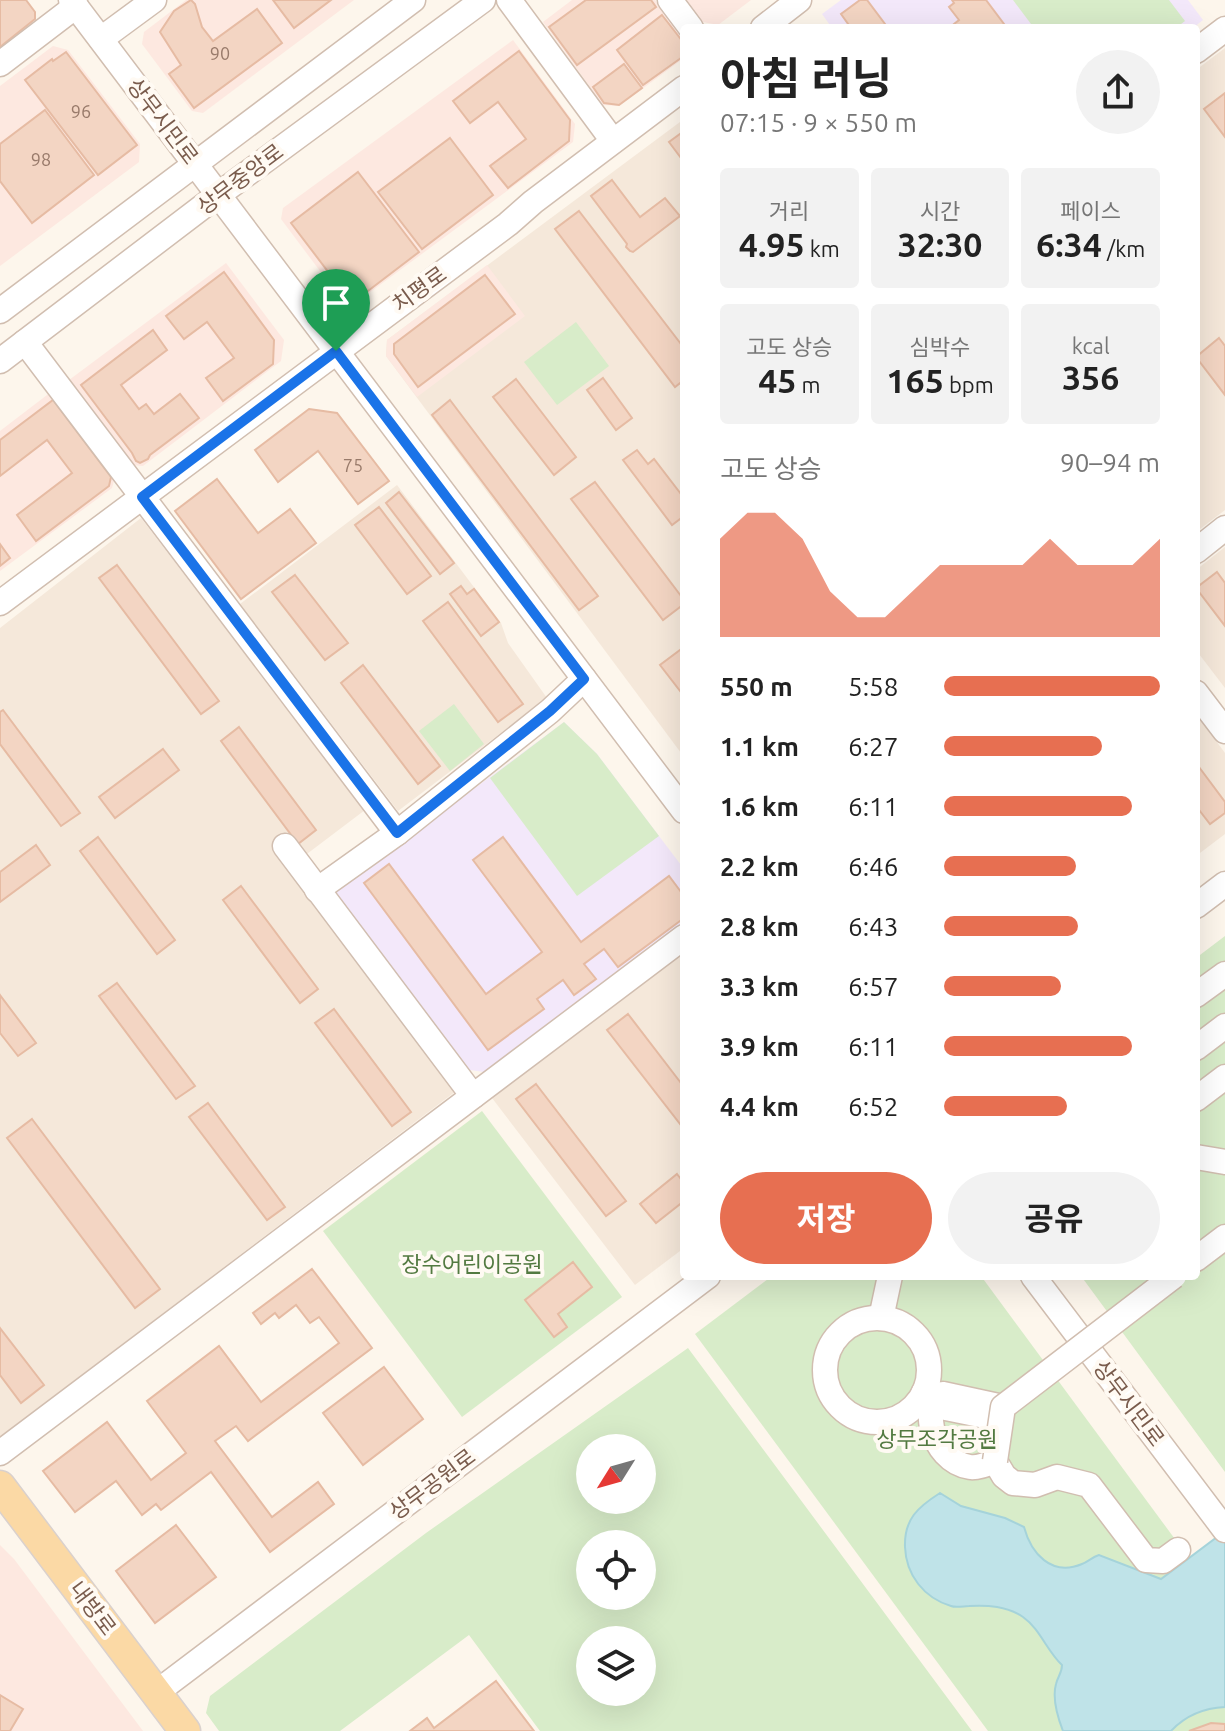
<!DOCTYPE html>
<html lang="ko">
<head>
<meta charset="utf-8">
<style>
	:root { --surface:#fff; --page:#f2f2f2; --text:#222; --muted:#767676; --accent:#e76f51 }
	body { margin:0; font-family:Ubuntu,"Noto Sans KR",sans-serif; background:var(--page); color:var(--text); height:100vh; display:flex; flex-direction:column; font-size:30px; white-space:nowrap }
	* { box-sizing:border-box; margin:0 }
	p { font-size:26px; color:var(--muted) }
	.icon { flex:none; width:44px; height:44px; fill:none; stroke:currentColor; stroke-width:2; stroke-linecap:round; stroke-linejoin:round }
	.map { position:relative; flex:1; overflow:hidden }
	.drawer { position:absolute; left:680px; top:24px; width:520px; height:1256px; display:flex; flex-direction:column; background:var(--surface); border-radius:8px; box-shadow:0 8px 32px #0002 }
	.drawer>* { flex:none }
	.needle { width:52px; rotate:233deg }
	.controls { position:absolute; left:576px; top:1434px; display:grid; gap:16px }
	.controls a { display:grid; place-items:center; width:80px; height:80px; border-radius:50%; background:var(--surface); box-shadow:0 8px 32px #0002; font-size:40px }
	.pin { position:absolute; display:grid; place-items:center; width:68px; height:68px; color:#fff; margin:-82px -34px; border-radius:50% 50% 50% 0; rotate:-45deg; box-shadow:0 0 8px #0007 }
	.pin .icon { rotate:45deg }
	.round { display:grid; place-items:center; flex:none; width:84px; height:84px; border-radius:42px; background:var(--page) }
	.head { display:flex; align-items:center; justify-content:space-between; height:136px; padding:0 40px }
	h1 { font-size:44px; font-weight:700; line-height:60px }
	.stats { display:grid; grid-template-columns:repeat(3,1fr); gap:12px; height:136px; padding:8px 40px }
	.stats div { display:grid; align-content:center; border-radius:8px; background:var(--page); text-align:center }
	.stats b { font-size:34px; font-weight:700 }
	.stats small { font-size:22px; font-weight:400 }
	.stats p { font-size:22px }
	.chart { height:224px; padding:16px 40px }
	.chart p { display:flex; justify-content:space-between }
	.chart svg { width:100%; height:144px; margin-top:8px; fill:var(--accent); opacity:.7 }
	.primary-button { display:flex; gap:16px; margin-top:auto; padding:16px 40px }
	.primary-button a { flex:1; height:92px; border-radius:48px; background:var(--accent); color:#fff; font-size:32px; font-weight:700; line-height:92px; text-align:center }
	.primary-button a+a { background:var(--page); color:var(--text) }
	ul { padding:0 40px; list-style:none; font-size:26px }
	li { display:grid; grid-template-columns:128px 96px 1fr; align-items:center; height:60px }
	li i { height:20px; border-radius:10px; background:var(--accent) }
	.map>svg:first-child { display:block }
</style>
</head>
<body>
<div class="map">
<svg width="1225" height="1731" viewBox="0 0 1225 1731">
	<rect width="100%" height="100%" fill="#fdf6ec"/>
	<g fill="#f5e8da">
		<path d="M 1225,48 L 1225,510 L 1196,532 L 1196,70 Z"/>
		<path d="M 684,119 L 684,757 L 386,356 L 387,340 Z"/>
		<path d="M 397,485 L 501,623 L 508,643 L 547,698 L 398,811 L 240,604 Z"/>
		<path d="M 141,518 L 365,810 L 291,866 L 460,1088 L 0,1437 L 0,628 Z"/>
		<path d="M 1225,547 L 1225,688 L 1196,650 L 1196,570 Z"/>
		<path d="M 1196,714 L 1225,753 L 1225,834 L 1196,856 Z"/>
		<path d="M 684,952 L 684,1248 L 635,1285 L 492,1098 Z"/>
	</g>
	<g fill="#fde8e0">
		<path d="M 186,0 L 354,0 L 203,113 L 192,111 L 142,44 L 144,32 Z"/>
		<path d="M 572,0 L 655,0 L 684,39 L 684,58 L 619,106 L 603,105 L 543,22 Z"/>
		<path d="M 682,0 L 751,0 L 718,25 L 698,21 Z"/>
		<path d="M 513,40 L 575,124 L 573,142 L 365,296 L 335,291 L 281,219 L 283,208 Z"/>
		<path d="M 53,46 L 68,50 L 140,144 L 139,162 L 0,266 L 0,86 Z"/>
		<path d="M 226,263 L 284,340 L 281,361 L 143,466 L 132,465 L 69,380 Z"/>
		<path d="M 487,265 L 525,316 L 417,397 L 386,356 L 387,340 Z"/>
		<path d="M 51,392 L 115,477 L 112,488 L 0,571 L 0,431 Z"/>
		<path d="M 0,1545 L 14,1559 L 143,1731 L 0,1731 Z"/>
	</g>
	<g fill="#f3e8fa">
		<path d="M 841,0 L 1188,0 L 1203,20 L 1193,28 L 832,28 L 822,14 Z"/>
		<path d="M 564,722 L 597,754 L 684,869 L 684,923 L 484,1072 L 470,1070 L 335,892 Z"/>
	</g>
	<g fill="#d8ecc9" fill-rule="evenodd">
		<path d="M 1013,0 L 1169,0 L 1185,21 L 1176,28 L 1034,28 Z"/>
		<path d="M 576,322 L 609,366 L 557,405 L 524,362 Z"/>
		<path d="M 454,704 L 484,744 L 450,771 L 419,731 Z"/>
		<path d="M 564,722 L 597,754 L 659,836 L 577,896 L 490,778 Z"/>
		<path d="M 1225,936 L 1225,1472 L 1081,1276 L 1196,1276 L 1196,958 Z"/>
		<path d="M 482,1111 L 622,1297 L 462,1417 L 323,1231 Z"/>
		<path d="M 772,1276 L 981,1276 L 1225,1607 L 1225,1731 L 988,1731 L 695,1334 Z"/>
		<path d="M 688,1348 L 972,1731 L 540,1731 L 469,1635 L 340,1731 L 219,1731 L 206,1713 L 210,1696 L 426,1533 ZM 590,1448 L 642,1448 L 642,1500 L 590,1500 ZM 590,1544 L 642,1544 L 642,1596 L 590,1596 ZM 590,1640 L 642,1640 L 642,1692 L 590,1692 Z"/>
	</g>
	<path fill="#bfe3e8" stroke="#a5d3da" stroke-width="2" d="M 940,1493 L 961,1506 L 1005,1518 L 1024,1527 C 1031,1553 1051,1577 1082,1564 C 1088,1562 1092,1557 1099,1555 L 1161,1579 L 1225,1531 L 1225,1707 C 1203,1708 1186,1715 1171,1731 L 1063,1731 C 1058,1718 1052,1698 1056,1684 C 1058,1676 1062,1673 1062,1665 C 1047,1651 1040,1629 1023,1617 C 1007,1606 988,1605 969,1606 C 964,1606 956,1608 951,1606 C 924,1598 906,1575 905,1547 C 904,1519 918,1507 940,1493 Z"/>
	<g fill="#f3d5c3" stroke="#e6bba3" stroke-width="2">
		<path d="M 0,0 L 26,0 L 35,12 L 35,19 L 0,47 Z"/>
		<path d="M 191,0 L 195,4 L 202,27 L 213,41 L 257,9 L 282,43 L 194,108 L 169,74 L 181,65 L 160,32 L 174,11 Z"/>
		<path d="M 273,0 L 331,0 L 294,28 Z"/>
		<path d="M 586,0 L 651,0 L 656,7 L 577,65 L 549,27 Z"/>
		<path d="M 860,0 L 867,0 L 888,28 L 851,28 L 841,14 Z"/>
		<path d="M 952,0 L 986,0 L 1007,28 L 949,28 L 959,20 L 949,7 L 954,3 Z"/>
		<path d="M 662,15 L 683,42 L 681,58 L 643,85 L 617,50 Z"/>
		<path d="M 519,51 L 570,120 L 569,141 L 508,188 L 490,166 L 526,139 L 498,102 L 470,123 L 453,101 Z"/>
		<path d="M 66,52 L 137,145 L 98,175 L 25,80 L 52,59 L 53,61 Z"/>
		<path d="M 624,64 L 642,88 L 619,105 L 604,103 L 593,87 Z"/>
		<path d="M 1225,93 L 1225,137 L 1204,109 Z"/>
		<path d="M 45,110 L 94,175 L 32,223 L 0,181 L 0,144 Z"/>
		<path d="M 684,131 L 684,162 L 669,142 Z"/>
		<path d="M 450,138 L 493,195 L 422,249 L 378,192 Z"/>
		<path d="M 358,172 L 419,252 L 364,294 L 342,290 L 291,223 Z"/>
		<path d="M 612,180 L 640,217 L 665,198 L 680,216 L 633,252 L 630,251 L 626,247 L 627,244 L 591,196 Z"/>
		<path d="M 579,211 L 684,348 L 684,380 L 675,387 L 555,229 Z"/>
		<path d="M 224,272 L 274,340 L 273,364 L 223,401 L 206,378 L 234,358 L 207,322 L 184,339 L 166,316 Z"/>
		<path d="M 485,275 L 515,314 L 418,387 L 394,354 L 394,344 Z"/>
		<path d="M 153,330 L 167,350 L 121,385 L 139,409 L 146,404 L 154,414 L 180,394 L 199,418 L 150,455 L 148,459 L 140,463 L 136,461 L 132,453 L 81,385 Z"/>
		<path d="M 1219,338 L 1225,346 L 1225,395 L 1196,357 Z"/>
		<path d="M 603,378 L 632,418 L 616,430 L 587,390 Z"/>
		<path d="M 516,379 L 576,457 L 554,475 L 493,397 Z"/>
		<path d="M 53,400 L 111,477 L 109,486 L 36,541 L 17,515 L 72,473 L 47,440 L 0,476 L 0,440 Z"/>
		<path d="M 450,400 L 598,596 L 579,610 L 432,415 Z"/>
		<path d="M 309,409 L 337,413 L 389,481 L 358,504 L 318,451 L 278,482 L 255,450 Z"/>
		<path d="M 637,450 L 648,464 L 654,459 L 684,498 L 684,516 L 672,525 L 623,460 Z"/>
		<path d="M 217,479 L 258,533 L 290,509 L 316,543 L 241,599 L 175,511 Z"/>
		<path d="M 595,482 L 684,600 L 684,604 L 663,620 L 571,499 Z"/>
		<path d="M 399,492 L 454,563 L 440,574 L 386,503 Z"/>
		<path d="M 379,507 L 431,576 L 407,594 L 355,525 Z"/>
		<path d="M 0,544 L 10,558 L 0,566 Z"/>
		<path d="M 117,565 L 219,701 L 201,714 L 99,578 Z"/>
		<path d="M 1217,572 L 1225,583 L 1225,626 L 1196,588 Z"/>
		<path d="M 295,575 L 348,643 L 325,660 L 272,592 Z"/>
		<path d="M 461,586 L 467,594 L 474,589 L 499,622 L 481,636 L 450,594 Z"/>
		<path d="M 448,602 L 523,704 L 498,722 L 423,621 Z"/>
		<path d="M 684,647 L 684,696 L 660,665 Z"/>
		<path d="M 363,665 L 440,766 L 418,784 L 341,683 Z"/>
		<path d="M 3,710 L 80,813 L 61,826 L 0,744 L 0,712 Z"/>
		<path d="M 239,727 L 316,830 L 298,844 L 221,741 Z"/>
		<path d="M 163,749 L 179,770 L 115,818 L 99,797 Z"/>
		<path d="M 1196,763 L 1225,802 L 1225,813 L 1210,824 L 1196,806 Z"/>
		<path d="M 98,837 L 175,940 L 157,954 L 80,851 Z"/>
		<path d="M 503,837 L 581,942 L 669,876 L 684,896 L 684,918 L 618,967 L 604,949 L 584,964 L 596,979 L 574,995 L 563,980 L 537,999 L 544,1009 L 488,1050 L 364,883 L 389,864 L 486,994 L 542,952 L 473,860 Z"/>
		<path d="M 36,845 L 50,865 L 0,902 L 0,872 Z"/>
		<path d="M 241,886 L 318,989 L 300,1003 L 223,900 Z"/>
		<path d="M 117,983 L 195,1086 L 176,1099 L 99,996 Z"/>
		<path d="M 0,995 L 36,1043 L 18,1056 L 0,1033 Z"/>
		<path d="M 334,1009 L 411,1112 L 392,1126 L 315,1023 Z"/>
		<path d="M 628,1014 L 684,1087 L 684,1129 L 607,1030 Z"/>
		<path d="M 536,1084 L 626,1201 L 606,1216 L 516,1099 Z"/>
		<path d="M 208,1103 L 285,1207 L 267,1220 L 189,1117 Z"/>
		<path d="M 32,1119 L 160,1289 L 135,1308 L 7,1138 Z"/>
		<path d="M 677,1174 L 684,1183 L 684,1201 L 656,1223 L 640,1204 Z"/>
		<path d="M 573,1262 L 592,1287 L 558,1314 L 567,1327 L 554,1337 L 525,1300 Z"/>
		<path d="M 312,1269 L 372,1348 L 248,1441 L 236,1426 L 215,1441 L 272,1517 L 318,1482 L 334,1504 L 270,1552 L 211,1472 L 161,1510 L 156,1504 L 142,1515 L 116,1481 L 75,1512 L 43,1471 L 107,1422 L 151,1480 L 186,1453 L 147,1401 L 219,1346 L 261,1402 L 339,1343 L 319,1317 L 310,1323 L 296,1305 L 279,1318 L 275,1313 L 261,1324 L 253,1313 Z"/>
		<path d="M 0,1328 L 44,1385 L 21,1403 L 0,1375 Z"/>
		<path d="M 384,1367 L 423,1419 L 363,1465 L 323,1413 Z"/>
		<path d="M 176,1525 L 216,1577 L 155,1623 L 116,1571 Z"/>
		<path d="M 496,1681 L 534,1731 L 410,1731 L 427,1718 L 434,1728 Z"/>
		<path d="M 0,1695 L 23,1709 L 10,1731 L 0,1731 Z"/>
		<path d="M 1211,1723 L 1225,1724 L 1225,1731 L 1189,1731 Z"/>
	</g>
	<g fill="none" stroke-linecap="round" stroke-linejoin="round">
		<defs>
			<g id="minor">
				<path d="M 71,0 L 684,811"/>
				<path d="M 509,0 L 613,141"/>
				<path d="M 670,0 L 691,28"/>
				<path d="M 763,28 L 799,0"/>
				<path d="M 101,39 L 154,0"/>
				<path d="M 1196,51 L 1225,29"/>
				<path d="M 0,64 L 76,6"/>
				<path d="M 0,311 L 413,0"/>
				<path d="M 25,342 L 397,833 L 317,890"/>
				<path d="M 0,361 L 218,195 L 483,0"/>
				<path d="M 1196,551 L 1225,528"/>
				<path d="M 0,603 L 508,224 L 533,202 L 684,88"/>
				<path d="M 1196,693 L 1225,731"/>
				<path d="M 397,833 L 550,711 L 584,679"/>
				<path d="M 285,846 L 473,1096"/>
				<path d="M 1196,906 L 1225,884"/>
				<path d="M 1196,995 L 1225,974"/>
				<path d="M 1196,1048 L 1225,1026"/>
				<path d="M 1196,1099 L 1225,1077"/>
				<path d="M 1196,1157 L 1225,1162"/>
				<path d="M 1196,1259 L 1225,1237"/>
				<path d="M 1033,1276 L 1225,1530"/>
				<path d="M 881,1318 L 890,1276"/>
				<circle cx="877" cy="1370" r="52"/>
				<path d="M 924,1392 C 933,1408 929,1412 932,1428 C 937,1447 950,1464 970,1467 C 977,1468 988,1464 995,1461 L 1004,1476 L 1013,1483 L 1035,1485 L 1057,1477 L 1089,1485 L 1146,1560 L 1163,1561 L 1178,1550"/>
				<path d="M 931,1405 L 995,1418 L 996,1411 L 942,1401 L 943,1394 L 1003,1407"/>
				<path d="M 0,1453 L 684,937"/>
				<path d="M 157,1692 L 708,1276"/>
			</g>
			<path id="major" d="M 0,1486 L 185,1731"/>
		</defs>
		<use href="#minor" stroke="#d1beb0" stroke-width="27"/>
		<use href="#major" stroke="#dad1cd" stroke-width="33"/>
		<use href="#minor" stroke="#fff" stroke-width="24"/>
		<use href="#major" stroke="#fbd9a5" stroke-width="30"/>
		<defs>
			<path id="minor-bridge" d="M 995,1461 L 1003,1407 L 1174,1276"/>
		</defs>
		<use href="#minor-bridge" stroke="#d1beb0" stroke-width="27" stroke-linecap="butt"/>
		<use href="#minor-bridge" stroke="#fff" stroke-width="24"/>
	</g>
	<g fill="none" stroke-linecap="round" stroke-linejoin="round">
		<defs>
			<path id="route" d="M 336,351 L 584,679 L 550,711 L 397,833 L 142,497 Z"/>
		</defs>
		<use href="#route" stroke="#fff" stroke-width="16"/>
		<use href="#route" stroke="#1a73e8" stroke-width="10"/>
	</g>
	<g text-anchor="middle" stroke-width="8" stroke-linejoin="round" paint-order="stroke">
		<g font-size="18" fill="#987a6a">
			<text x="220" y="60">90</text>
			<text x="81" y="118">96</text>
			<text x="41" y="166">98</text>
			<text x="353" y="472">75</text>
		</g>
		<g font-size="22" fill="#7a5c4d" stroke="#fffaf3">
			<text transform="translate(163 121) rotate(53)" y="8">상무시민로</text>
			<text transform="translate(240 179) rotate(-37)" y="8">상무중앙로</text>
			<text transform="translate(419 289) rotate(-36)" y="8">치평로</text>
			<text transform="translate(1129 1403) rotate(53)" y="8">상무시민로</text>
			<text transform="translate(432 1484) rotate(-37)" y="8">상무공원로</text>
			<text transform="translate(93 1608) rotate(53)" y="8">내방로</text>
		</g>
		<g font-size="22" fill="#537a41" stroke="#fffaf3">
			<text x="472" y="1272">장수어린이공원</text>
			<text x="937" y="1447">상무조각공원</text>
		</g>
	</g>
</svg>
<div class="controls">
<a><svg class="needle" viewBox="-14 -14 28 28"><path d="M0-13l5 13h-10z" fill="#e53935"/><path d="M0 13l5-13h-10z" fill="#767676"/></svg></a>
<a><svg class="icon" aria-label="locate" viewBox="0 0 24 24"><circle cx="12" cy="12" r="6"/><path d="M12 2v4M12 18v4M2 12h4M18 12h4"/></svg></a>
<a><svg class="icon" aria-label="layers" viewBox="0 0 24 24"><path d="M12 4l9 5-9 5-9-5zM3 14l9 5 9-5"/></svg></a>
</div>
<div class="pin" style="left:336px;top:351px;background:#1e9e55"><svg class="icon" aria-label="arrive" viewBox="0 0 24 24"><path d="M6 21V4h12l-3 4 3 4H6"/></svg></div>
<section class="drawer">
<div class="head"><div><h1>아침 러닝</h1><p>07:15 · 9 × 550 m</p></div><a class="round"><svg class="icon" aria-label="share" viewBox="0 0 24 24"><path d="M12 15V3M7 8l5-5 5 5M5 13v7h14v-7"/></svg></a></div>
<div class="stats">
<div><p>거리</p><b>4.95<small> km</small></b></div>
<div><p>시간</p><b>32:30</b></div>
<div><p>페이스</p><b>6:34<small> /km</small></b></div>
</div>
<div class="stats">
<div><p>고도 상승</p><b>45<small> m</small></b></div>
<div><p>심박수</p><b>165<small> bpm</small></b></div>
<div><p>kcal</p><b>356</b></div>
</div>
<div class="chart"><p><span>고도 상승</span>90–94 m</p>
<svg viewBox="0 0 160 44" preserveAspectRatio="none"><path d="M0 44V14L10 6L20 6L30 14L40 30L50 38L60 38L70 30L80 22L90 22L100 22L110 22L120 14L130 22L140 22L150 22L160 14V44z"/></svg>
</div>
<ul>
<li><b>550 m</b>5:58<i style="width:100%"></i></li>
<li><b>1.1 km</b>6:27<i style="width:73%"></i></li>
<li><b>1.6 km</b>6:11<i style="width:87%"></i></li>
<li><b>2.2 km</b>6:46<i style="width:61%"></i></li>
<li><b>2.8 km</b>6:43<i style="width:62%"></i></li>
<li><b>3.3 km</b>6:57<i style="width:54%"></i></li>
<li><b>3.9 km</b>6:11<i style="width:87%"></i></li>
<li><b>4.4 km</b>6:52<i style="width:57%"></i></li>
</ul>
<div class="primary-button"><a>저장</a><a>공유</a></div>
</section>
</div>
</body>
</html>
